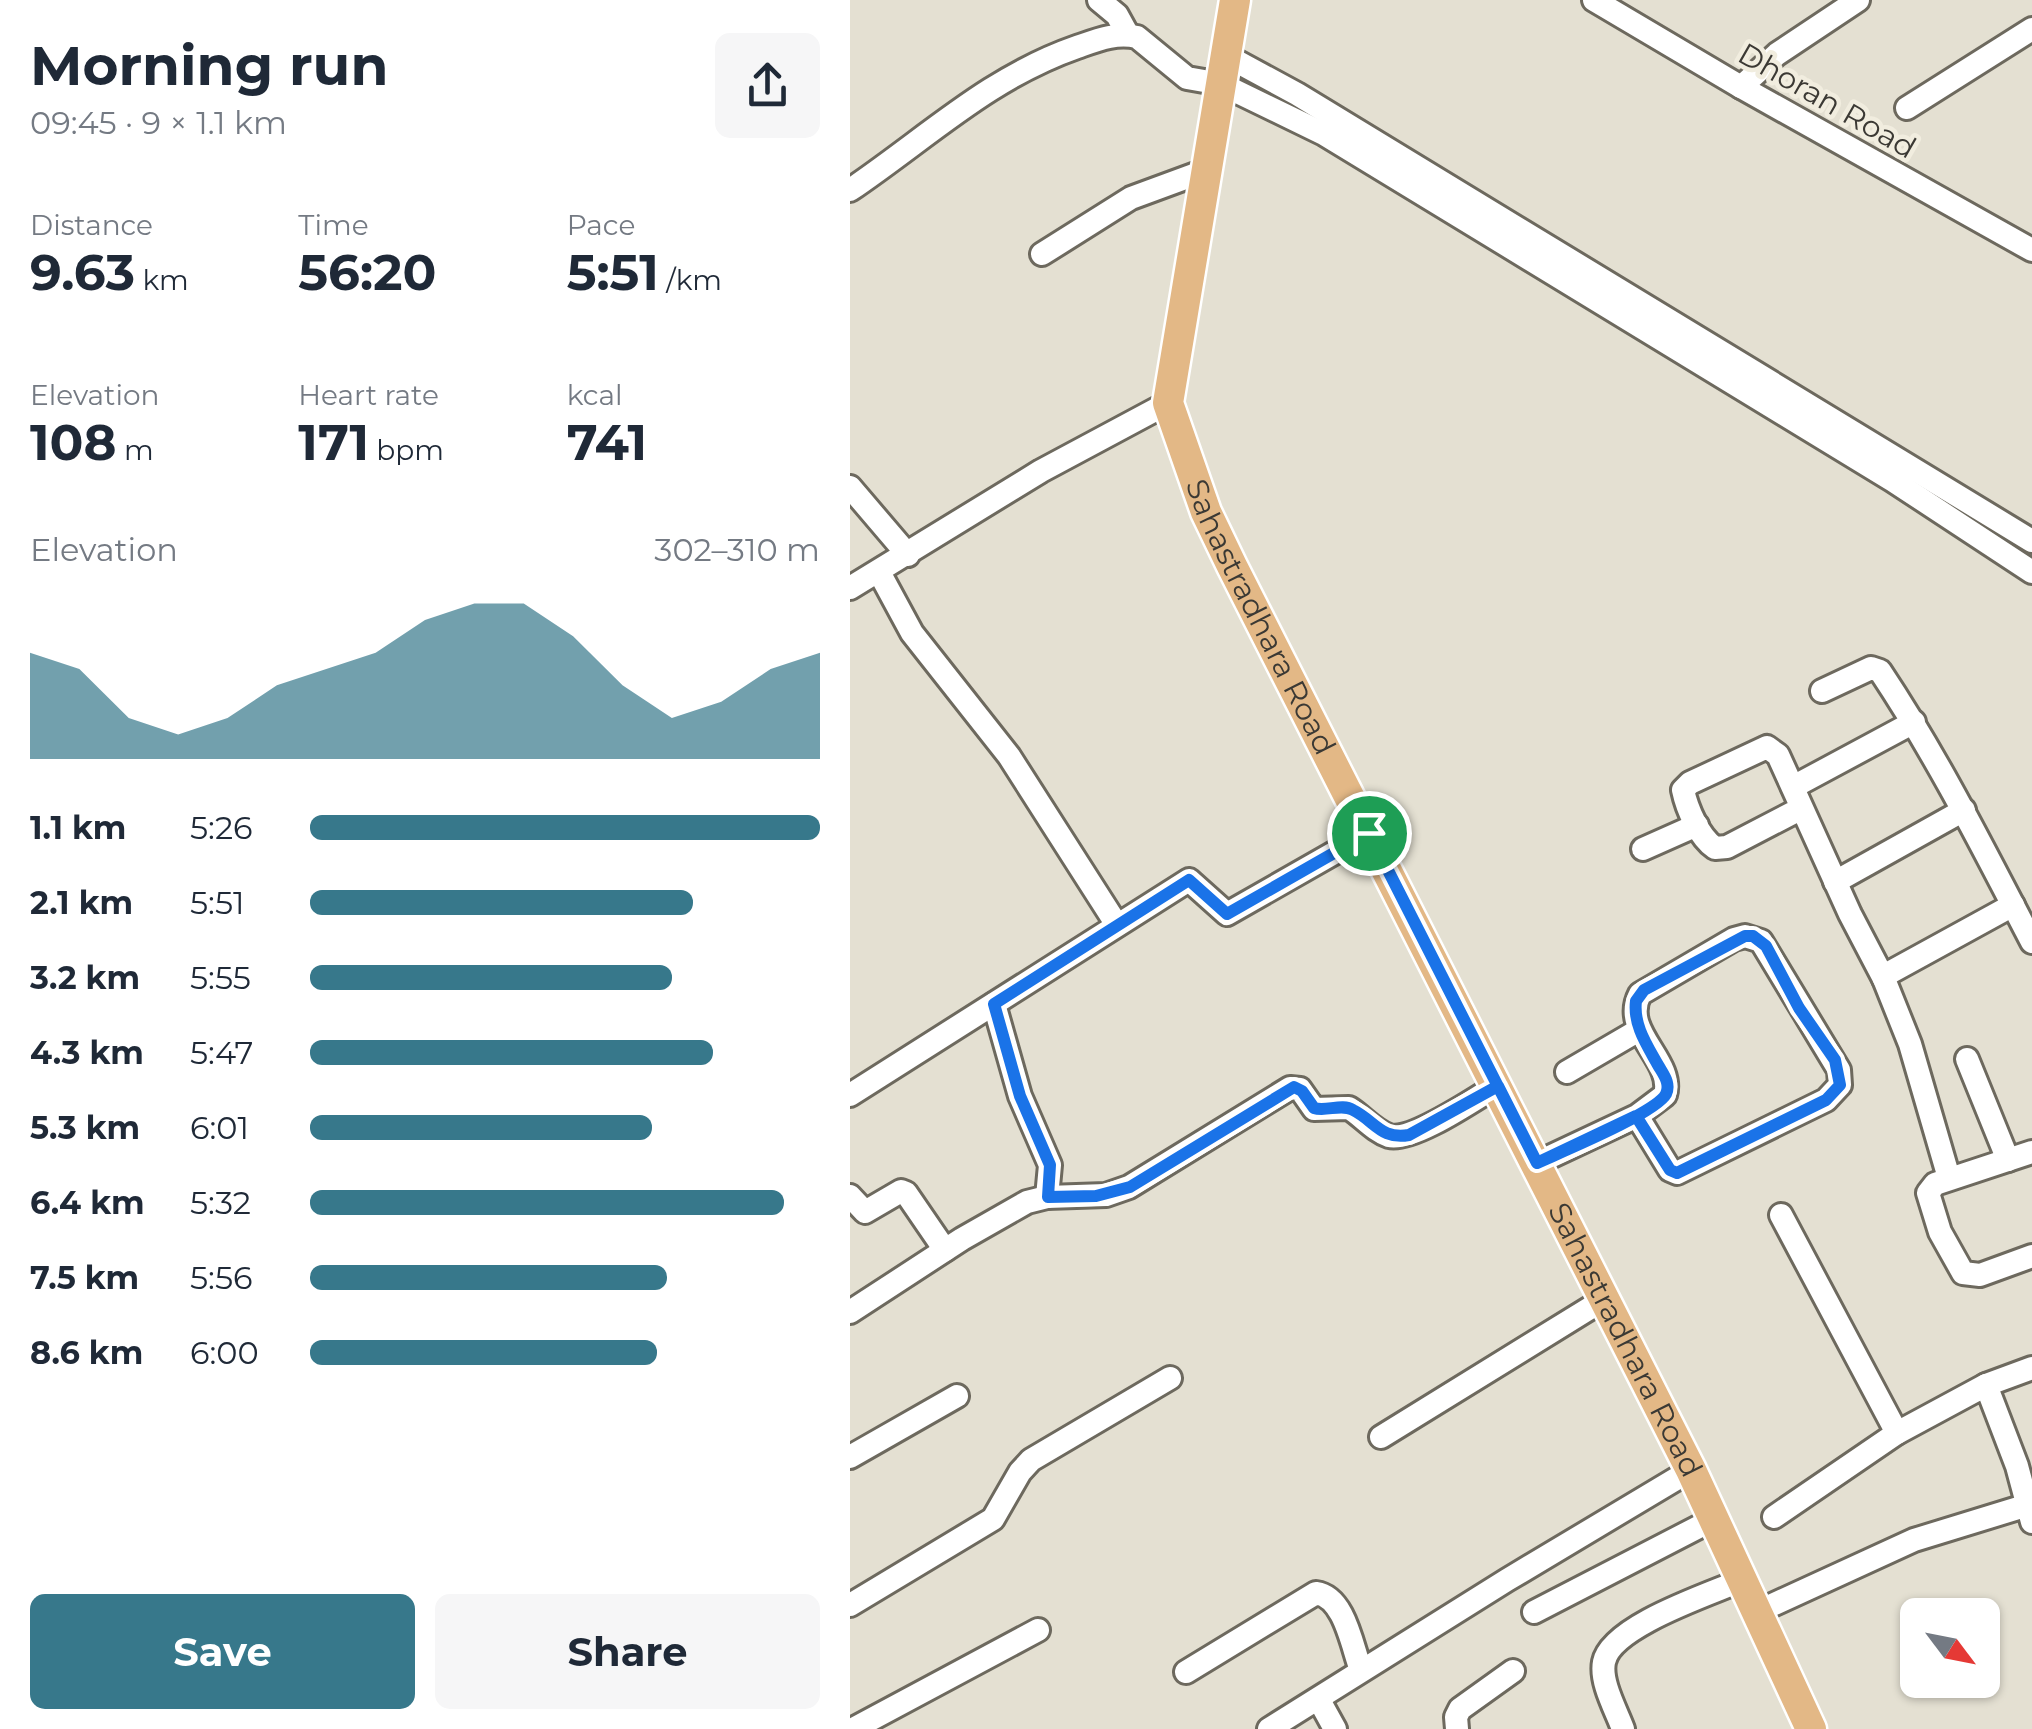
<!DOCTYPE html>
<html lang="en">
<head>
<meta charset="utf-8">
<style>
	:root { --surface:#fff; --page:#f6f6f7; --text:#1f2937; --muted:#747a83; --accent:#37788b }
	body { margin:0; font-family:Montserrat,sans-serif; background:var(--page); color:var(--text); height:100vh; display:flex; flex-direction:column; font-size:38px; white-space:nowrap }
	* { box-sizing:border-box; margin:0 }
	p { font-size:32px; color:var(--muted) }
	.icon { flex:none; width:55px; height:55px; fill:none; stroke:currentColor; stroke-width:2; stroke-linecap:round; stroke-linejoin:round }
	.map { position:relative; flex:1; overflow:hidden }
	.side { display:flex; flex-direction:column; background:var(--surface); width:850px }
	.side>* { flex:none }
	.needle { width:65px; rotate:122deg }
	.fabs { position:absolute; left:1050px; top:1598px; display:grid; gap:20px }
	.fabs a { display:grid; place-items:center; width:100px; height:100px; border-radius:15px; background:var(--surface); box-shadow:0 2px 8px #0004; font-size:50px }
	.pin { position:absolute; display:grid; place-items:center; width:85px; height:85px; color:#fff; margin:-42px; border:5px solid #fff; border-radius:50%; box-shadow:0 2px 10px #0007 }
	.round { display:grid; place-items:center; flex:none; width:105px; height:105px; border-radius:15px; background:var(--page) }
	.summary { display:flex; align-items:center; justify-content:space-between; height:170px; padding:0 30px }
	h1 { font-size:55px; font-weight:700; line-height:75px }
	.metrics { display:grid; grid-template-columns:repeat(3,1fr); gap:15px; height:170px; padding:10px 30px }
	.metrics div { display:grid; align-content:center }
	.metrics b { font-size:50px; font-weight:700 }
	.metrics small { font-size:28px; font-weight:400 }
	.metrics p { font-size:28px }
	.chart { height:280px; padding:20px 30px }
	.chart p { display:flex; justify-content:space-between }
	.chart svg { width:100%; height:180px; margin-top:10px; fill:var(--accent); opacity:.7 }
	.primary-button { display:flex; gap:20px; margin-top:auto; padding:20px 30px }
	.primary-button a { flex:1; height:115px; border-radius:15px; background:var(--accent); color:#fff; font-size:40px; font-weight:700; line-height:115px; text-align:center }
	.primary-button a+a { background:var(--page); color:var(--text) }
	ul { padding:0 30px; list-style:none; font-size:32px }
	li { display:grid; grid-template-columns:160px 120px 1fr; align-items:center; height:75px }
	li i { height:25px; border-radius:12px; background:var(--accent) }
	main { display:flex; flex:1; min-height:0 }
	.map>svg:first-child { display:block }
</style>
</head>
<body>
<main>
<section class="side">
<div class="summary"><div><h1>Morning run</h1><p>09:45 · 9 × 1.1 km</p></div><a class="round"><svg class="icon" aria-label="share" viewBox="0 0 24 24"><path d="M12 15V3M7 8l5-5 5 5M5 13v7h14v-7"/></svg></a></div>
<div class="metrics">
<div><p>Distance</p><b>9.63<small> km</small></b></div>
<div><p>Time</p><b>56:20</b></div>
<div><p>Pace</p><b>5:51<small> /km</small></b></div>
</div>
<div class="metrics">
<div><p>Elevation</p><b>108<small> m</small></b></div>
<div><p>Heart rate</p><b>171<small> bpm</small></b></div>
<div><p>kcal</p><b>741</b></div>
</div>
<div class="chart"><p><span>Elevation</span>302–310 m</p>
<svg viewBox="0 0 160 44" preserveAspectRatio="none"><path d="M0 44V18L10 22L20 34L30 38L40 34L50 26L60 22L70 18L80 10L90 6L100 6L110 14L120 26L130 34L140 30L150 22L160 18V44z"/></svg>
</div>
<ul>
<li><b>1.1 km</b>5:26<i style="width:100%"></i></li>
<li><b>2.1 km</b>5:51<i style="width:75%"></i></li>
<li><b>3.2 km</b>5:55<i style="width:71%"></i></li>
<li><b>4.3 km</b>5:47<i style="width:79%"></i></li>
<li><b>5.3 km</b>6:01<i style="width:67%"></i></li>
<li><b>6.4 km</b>5:32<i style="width:93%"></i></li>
<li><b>7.5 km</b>5:56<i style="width:70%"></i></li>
<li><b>8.6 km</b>6:00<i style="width:68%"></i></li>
</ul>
<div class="primary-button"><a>Save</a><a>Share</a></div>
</section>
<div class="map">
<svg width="1182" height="1729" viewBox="0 0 1182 1729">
	<rect width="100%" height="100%" fill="#e4e0d2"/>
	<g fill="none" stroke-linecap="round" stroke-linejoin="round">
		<defs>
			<g id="minor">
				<path d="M 249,0 L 267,15 L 278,35"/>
				<path d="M 744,0 L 891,87 L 1182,250"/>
				<path d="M 375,55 L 447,94 L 1182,541"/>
				<path d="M 891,87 L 927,54 L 1008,0"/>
				<path d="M 1057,108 L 1182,29"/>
				<path d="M 0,190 C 77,138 138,78 227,47 C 247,40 266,32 287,37 L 337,78 L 371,84 L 474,134 L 1042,480 L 1182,572"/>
				<path d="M 192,254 L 281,198 L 357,170"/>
				<path d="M 0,487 L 58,555"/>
				<path d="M 29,572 L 62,633 L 159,756 L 267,925"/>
				<path d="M 0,588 L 191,471 L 318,403"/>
				<path d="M 972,691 L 1021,668 L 1030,671 C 1088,758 1134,850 1182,942"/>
				<path d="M 943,787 L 1064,722"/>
				<path d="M 952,808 L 877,847 L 865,848 C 849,837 837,809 833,790 L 840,783 L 917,747 L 928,755 L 1000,914 L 1034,979"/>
				<path d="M 793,849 L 847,825"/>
				<path d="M 985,882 L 1114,810"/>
				<path d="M 144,1004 L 170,1096 L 200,1165 L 197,1197"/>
				<path d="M 1117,1059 L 1158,1160"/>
				<path d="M 717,1072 L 789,1030"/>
				<path d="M 0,1095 L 339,880 L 377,914 L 519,833"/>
				<path d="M 1182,1152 L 1085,1184 L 1078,1193 L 1090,1232 L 1113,1273 L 1130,1275 L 1182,1256"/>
				<path d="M 687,1163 L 787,1116 L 815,1095 C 825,1060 770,1032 790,994 L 884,939 L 895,936 L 911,941 L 989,1070 L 990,1085 L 976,1100 L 827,1173 L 820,1170 L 787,1116"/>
				<path d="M 1099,1178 L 1060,1044 L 1034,979 L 1039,973 L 1163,905"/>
				<path d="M 0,1196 L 15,1212 L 51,1191 L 56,1193 L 95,1250"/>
				<path d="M 931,1215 L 1047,1433"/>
				<path d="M 0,1312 L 112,1239 L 177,1202 L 197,1197 L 256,1195 L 279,1187 L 440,1088 L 450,1089 L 464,1109 L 499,1108 C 512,1116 524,1131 539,1136 C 563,1142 626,1098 648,1085"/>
				<path d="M 1136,1385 L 1182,1368"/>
				<path d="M 531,1437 L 753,1300"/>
				<path d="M 0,1457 L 107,1396"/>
				<path d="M 924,1517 L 1047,1433 L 1136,1385 L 1167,1466 L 1182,1522"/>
				<path d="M 0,1605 L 143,1519 L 170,1472 L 181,1460 L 320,1378"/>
				<path d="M 684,1612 L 864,1519"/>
				<path d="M 907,1612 L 1064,1540 L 1178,1505"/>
				<path d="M 336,1672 L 466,1593 C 495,1597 502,1647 511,1670"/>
				<path d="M 469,1700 L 485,1729"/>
				<path d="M 3,1729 L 188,1630"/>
				<path d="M 419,1729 L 657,1580 L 841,1470"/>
				<path d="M 607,1729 L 606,1717 L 610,1709 L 663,1671"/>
				<path d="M 773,1729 C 766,1710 750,1682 754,1662 C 761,1626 860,1594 892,1580"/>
			</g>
			<g id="major">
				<path id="s1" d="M 385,0 L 318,403 L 356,512 L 382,566 L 841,1470 L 961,1729"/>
			</g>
		</defs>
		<use href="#minor" stroke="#6d695e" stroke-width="28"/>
		<use href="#major" stroke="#fff" stroke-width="35"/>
		<use href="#minor" stroke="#fff" stroke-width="22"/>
		<use href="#major" stroke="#e3b886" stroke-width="30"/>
	</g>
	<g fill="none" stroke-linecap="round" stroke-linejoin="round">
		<defs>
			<path id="route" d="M 519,833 L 377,914 L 339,880 L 144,1004 L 170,1096 L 200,1165 L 198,1197 L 246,1196 L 280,1187 L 444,1087 L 452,1091 L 464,1108 C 476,1112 492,1103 503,1110 C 525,1121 531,1140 559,1135 L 648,1086 L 687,1163 L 786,1116 L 820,1170 L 827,1173 L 976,1100 L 990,1085 L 985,1060 L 949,1008 L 916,946 L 903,936 L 895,936 L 794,990 L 786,1001 C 783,1025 797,1045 808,1065 C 813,1074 821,1083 816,1094 C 806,1113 711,1152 687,1163 L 519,833"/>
		</defs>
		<use href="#route" stroke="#fff" stroke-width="20"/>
		<use href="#route" stroke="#1a73e8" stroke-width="12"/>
	</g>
	<g text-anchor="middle" stroke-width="9" stroke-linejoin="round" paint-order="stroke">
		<g font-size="30" fill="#3b3934" stroke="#f1eddf">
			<text transform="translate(977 101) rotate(30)" y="10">Dhoran Road</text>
			<text dy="10" stroke="none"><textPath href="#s1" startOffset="642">Sahastradhara Road</textPath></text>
			<text dy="10" stroke="none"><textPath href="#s1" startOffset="1452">Sahastradhara Road</textPath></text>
		</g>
	</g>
</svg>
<div class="fabs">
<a><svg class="needle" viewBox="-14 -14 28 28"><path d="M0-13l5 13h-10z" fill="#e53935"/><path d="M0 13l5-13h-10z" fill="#747a83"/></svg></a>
</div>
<div class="pin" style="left:519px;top:833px;background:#1e9e55"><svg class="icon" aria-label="arrive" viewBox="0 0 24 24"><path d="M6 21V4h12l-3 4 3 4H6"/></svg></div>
</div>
</main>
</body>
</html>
